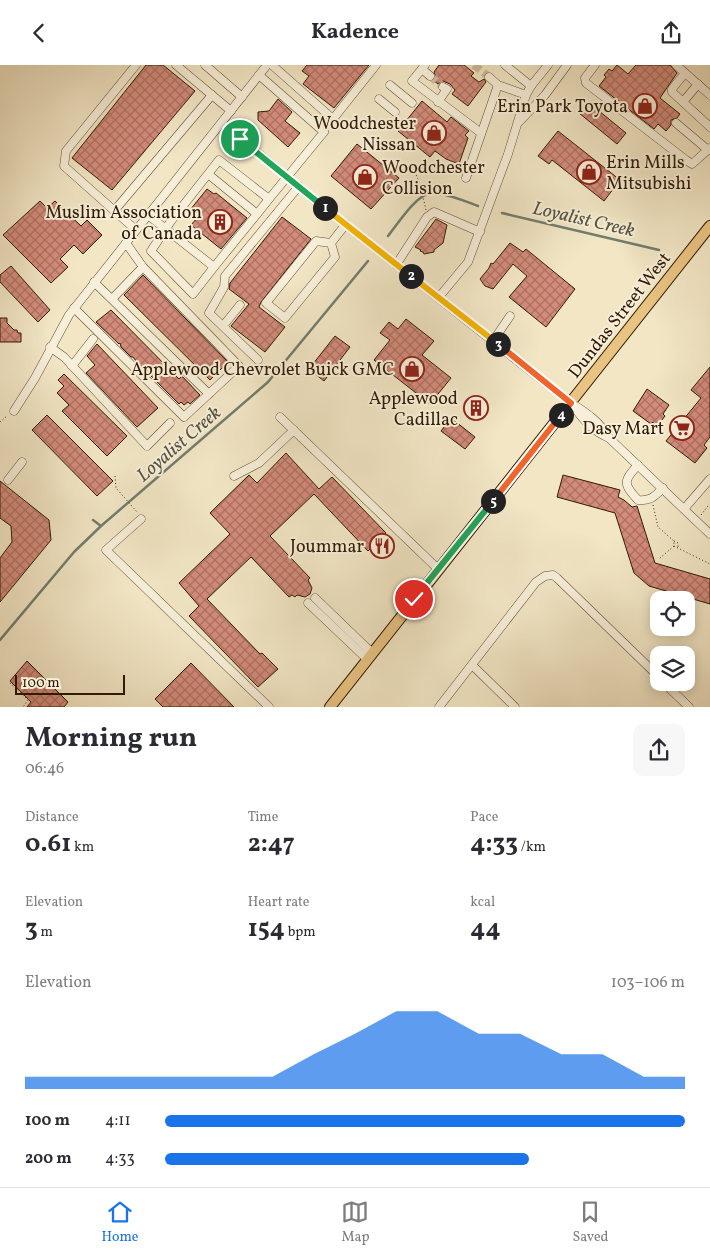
<!DOCTYPE html>
<html lang="en">
<head>
<meta charset="utf-8">
<style>
	:root { --surface:#fff; --page:#f7f7f7; --text:#2b2b33; --muted:#7c7c81; --line:#e1e1e2; --accent:#1a73e8 }
	body { margin:0; font-family:Vollkorn,serif; background:var(--page); color:var(--text); height:100vh; display:flex; flex-direction:column; font-size:19px; white-space:nowrap }
	* { box-sizing:border-box; margin:0 }
	p { font-size:16px; color:var(--muted) }
	.icon { flex:none; width:28px; height:28px; fill:none; stroke:currentColor; stroke-width:2; stroke-linecap:round; stroke-linejoin:round }
	.map { position:relative; height:642px; overflow:hidden }
	.drawer { display:flex; flex-direction:column; background:var(--surface); flex:1 }
	.drawer>* { flex:none }
	.fabs { position:absolute; left:650px; top:526px; display:grid; gap:10px }
	.fabs a { display:grid; place-items:center; width:45px; height:45px; border-radius:10px; background:var(--surface); box-shadow:0 2px 12px #0003; font-size:25px }
	.scale { position:absolute; left:15px; bottom:12px; width:110px; box-sizing:border-box; padding-left:5px; border:2px solid #311b04; border-top:0; font-size:14px; line-height:18px; white-space:nowrap; color:#311b04; -webkit-text-stroke:4px #f7efd9; paint-order:stroke }
	.pin { position:absolute; display:grid; place-items:center; width:42px; height:42px; color:#fff; margin:-21px; border:2px solid #fff; border-radius:50%; box-shadow:0 1px 5px #0007 }
	.km { position:absolute; width:25px; height:25px; margin:-12px; border-radius:50%; background:#222; color:#fff; font-size:14px; line-height:25px; text-align:center }
	.round { display:grid; place-items:center; flex:none; width:52px; height:52px; border-radius:10px; background:var(--page) }
	.summary { display:flex; align-items:center; justify-content:space-between; height:85px; padding:0 25px }
	h1 { font-size:28px; font-weight:700; line-height:38px }
	.metrics { display:grid; grid-template-columns:repeat(3,1fr); gap:8px; height:85px; padding:5px 25px }
	.metrics div { display:grid; align-content:center }
	.metrics b { font-size:25px; font-weight:700 }
	.metrics small { font-size:14px; font-weight:400 }
	.metrics p { font-size:14px }
	.chart { height:140px; padding:10px 25px }
	.chart p { display:flex; justify-content:space-between }
	.chart svg { width:100%; height:90px; margin-top:5px; fill:var(--accent); opacity:.7 }
	ul { padding:0 25px; list-style:none; font-size:16px }
	li { display:grid; grid-template-columns:80px 60px 1fr; align-items:center; height:38px }
	li i { height:12px; border-radius:6px; background:var(--accent) }
	header { display:flex; justify-content:space-between; align-items:center; height:65px; padding:0 25px; background:var(--surface); font-size:22px; font-weight:700 }
	.tab-bar { display:flex; justify-content:space-around; align-items:center; height:70px; border-top:1px solid var(--line); background:var(--surface); font-size:14px; color:var(--muted) }
	.tab-bar a { display:grid; justify-items:center; gap:2px }
	.tab-bar .active { color:var(--accent) }
	.map>svg:first-child { display:block }
</style>
</head>
<body>
<header><svg class="icon" aria-label="back" viewBox="0 0 24 24"><path d="M15 5l-7 7 7 7"/></svg>Kadence<svg class="icon" aria-label="share" viewBox="0 0 24 24"><path d="M12 15V3M7 8l5-5 5 5M5 13v7h14v-7"/></svg></header>
<div class="map">
<svg width="710" height="642" viewBox="0 0 710 642">
	<defs>
		<pattern id="building-cross-hatch" width="8" height="8" patternUnits="userSpaceOnUse" patternTransform="scale(1.25)"><rect width="8" height="8" fill="#d38b7a"/><path d="M0 0l8 8M0 8l8-8" fill="none" stroke="#ac7162"/></pattern>
	</defs>
	<rect width="100%" height="100%" fill="#f2e6c5"/>
	<filter id="stains"><feTurbulence type="fractalNoise" baseFrequency=".004" numOctaves="4"/><feColorMatrix values="0 0 0 0 .2 0 0 0 0 .09 0 0 0 0 .02 0 0 0 .5 -.17"/></filter>
	<radialGradient id="worn" r=".72"><stop offset=".6" stop-color="#630" stop-opacity="0"/><stop offset="1" stop-color="#630" stop-opacity=".3"/></radialGradient>
	<g fill="none" stroke-linecap="round" stroke-linejoin="round">
		<g stroke="#717d6f" stroke-width="2.5">
			<path d="M 502,148 L 659,185"/>
			<path d="M 388,171 C 397,160 417,128 432,128 C 447,128 464,136 478,141"/>
			<path d="M 271,303 L 278,305"/>
			<path d="M 93,455 L 101,461"/>
			<path d="M 0,575 L 74,487 L 101,461 L 268,317 L 368,196"/>
		</g>
	</g>
	<g fill="url(#building-cross-hatch)" stroke="#311b04">
		<path d="M 146,0 L 163,0 L 195,26 L 112,125 L 72,93 Z"/>
		<path d="M 307,0 L 369,0 L 334,43 L 303,19 L 309,11 L 302,6 Z"/>
		<path d="M 439,0 L 464,0 L 474,8 L 471,11 L 479,17 L 484,14 L 486,17 L 468,41 L 452,29 L 455,25 L 450,19 L 443,16 L 438,19 L 433,15 L 436,12 L 434,7 Z"/>
		<path d="M 617,0 L 628,9 L 636,0 L 670,0 L 677,8 L 660,33 L 680,49 L 677,53 L 671,55 L 671,60 L 666,66 L 658,59 L 654,64 L 599,21 L 606,12 L 604,10 L 609,4 L 612,6 Z"/>
		<path d="M 278,34 L 292,47 L 285,56 L 300,68 L 288,82 L 258,55 L 258,47 L 269,46 Z"/>
		<path d="M 422,36 L 447,57 L 451,52 L 469,66 L 465,70 L 468,73 L 459,99 L 446,94 L 435,86 L 430,92 L 398,66 Z"/>
		<path d="M 588,37 L 626,68 L 617,79 L 579,48 Z"/>
		<path d="M 558,66 L 620,115 L 604,136 L 552,95 L 549,99 L 538,91 Z"/>
		<path d="M 357,79 L 399,113 L 371,144 L 331,111 Z"/>
		<path d="M 207,124 L 214,129 L 216,128 L 247,153 L 221,184 L 191,160 L 198,152 L 190,145 Z"/>
		<path d="M 40,136 L 47,143 L 55,136 L 81,161 L 87,155 L 102,170 L 83,189 L 74,180 L 60,194 L 68,202 L 51,218 L 3,170 Z"/>
		<path d="M 282,152 L 311,174 L 261,237 L 259,242 L 285,262 L 265,287 L 231,261 L 249,239 L 229,224 L 230,218 Z"/>
		<path d="M 436,154 L 447,160 L 443,178 L 434,185 L 434,187 L 424,189 L 423,187 L 420,186 L 421,185 L 415,182 Z"/>
		<path d="M 510,178 L 523,187 L 526,184 L 575,224 L 546,262 L 509,232 L 527,211 L 513,199 L 493,224 L 485,221 L 480,214 L 489,203 L 491,198 L 493,199 Z"/>
		<path d="M 11,201 L 50,245 L 38,257 L 0,217 L 0,210 Z"/>
		<path d="M 143,210 L 228,297 L 210,315 L 124,230 Z"/>
		<path d="M 111,245 L 179,314 L 182,311 L 200,330 L 190,339 L 188,337 L 184,340 L 181,337 L 179,339 L 136,296 L 133,292 L 131,292 L 121,282 L 120,278 L 119,279 L 96,257 Z"/>
		<path d="M 0,253 L 7,253 L 7,258 L 14,265 L 17,265 L 18,268 L 21,268 L 21,277 L 0,277 Z"/>
		<path d="M 406,254 L 434,276 L 422,290 L 451,313 L 430,339 L 374,295 L 390,275 L 380,268 L 389,257 L 398,264 Z"/>
		<path d="M 335,271 L 350,282 L 324,316 L 309,304 Z"/>
		<path d="M 97,279 L 158,343 L 137,362 L 86,308 L 95,300 L 87,291 Z"/>
		<path d="M 710,302 L 710,372 L 704,380 L 707,383 L 695,398 L 666,376 L 701,333 L 691,325 Z"/>
		<path d="M 64,309 L 127,371 L 107,391 L 62,346 L 69,340 L 57,328 L 64,321 L 58,315 Z"/>
		<path d="M 647,324 L 669,340 L 663,349 L 665,351 L 657,361 L 653,357 L 651,359 L 633,346 Z"/>
		<path d="M 47,350 L 113,416 L 97,431 L 32,365 Z"/>
		<path d="M 451,353 L 475,372 L 465,384 L 441,366 Z"/>
		<path d="M 286,388 L 319,424 L 332,412 L 386,468 L 384,470 L 387,479 L 384,484 L 382,486 L 374,486 L 371,483 L 368,486 L 314,429 L 270,471 L 310,513 L 308,515 L 312,523 L 310,529 L 305,532 L 297,530 L 295,532 L 292,530 L 289,532 L 251,492 L 207,534 L 260,589 L 262,588 L 278,604 L 258,622 L 189,551 L 199,541 L 179,518 L 230,469 L 210,448 L 249,410 L 257,418 Z"/>
		<path d="M 563,410 L 620,425 L 618,432 L 624,435 L 632,442 L 637,441 L 655,498 L 710,514 L 710,539 L 649,521 L 634,508 L 615,448 L 557,432 Z"/>
		<path d="M 0,416 L 49,455 L 51,475 L 0,537 L 0,493 L 12,477 L 11,461 L 0,453 Z"/>
		<path d="M 27,596 L 68,637 L 64,642 L 27,642 L 31,637 L 10,616 Z"/>
		<path d="M 191,598 L 234,642 L 163,642 L 155,634 Z"/>
	</g>
	<g fill="none" stroke-linecap="round" stroke-linejoin="round">
		<g stroke="#cbbd9e" stroke-width="8" stroke-dasharray="8 4" stroke-linecap="butt">
			<path d="M 474,0 L 489,12"/>
			<path d="M 430,11 L 443,22"/>
		</g>
		<defs>
			<g id="minor">
				<path d="M 176,0 L 231,46"/>
				<path d="M 205,0 L 242,32"/>
				<path d="M 272,0 L 333,54 L 376,0"/>
				<path d="M 425,0 L 412,16 L 481,68"/>
				<path d="M 505,0 L 531,21"/>
				<path d="M 595,0 L 585,13 L 586,18 L 686,95 L 692,99 L 710,83"/>
				<path d="M 676,0 L 710,30"/>
				<path d="M 422,4 L 430,11"/>
				<path d="M 259,10 L 324,67 L 269,134"/>
				<path d="M 698,19 L 683,37 L 710,62"/>
				<path d="M 390,20 L 412,38"/>
				<path d="M 498,20 L 526,30"/>
				<path d="M 379,34 L 395,47"/>
				<path d="M 438,37 L 447,24 L 443,22"/>
				<path d="M 683,37 L 672,27 L 672,24 L 685,8"/>
				<path d="M 519,57 L 545,30 L 567,0"/>
				<path d="M 222,58 L 317,137 L 571,338 C 587,348 600,357 609,373 L 710,469"/>
				<path d="M 676,58 L 708,85"/>
				<path d="M 466,113 L 498,20 L 489,12"/>
				<path d="M 114,146 L 212,30"/>
				<path d="M 148,150 L 214,202 L 193,229 L 151,186 L 171,156 L 219,95 L 269,134 L 257,149 L 208,109"/>
				<path d="M 136,165 L 64,101 L 66,86 L 136,0"/>
				<path d="M 331,178 L 316,176 L 266,238 L 285,253 L 335,192 L 331,178 L 346,159"/>
				<path d="M 396,200 L 427,152 L 434,147 L 480,167"/>
				<path d="M 214,202 L 257,149"/>
				<path d="M 94,217 L 209,329"/>
				<path d="M 439,232 L 468,197 L 508,89 L 526,30 L 531,21 L 548,0"/>
				<path d="M 112,234 L 143,202"/>
				<path d="M 74,243 L 184,352 L 239,301 L 143,202 L 126,178"/>
				<path d="M 223,261 L 240,240"/>
				<path d="M 493,276 L 510,251"/>
				<path d="M 50,282 L 64,292 L 147,381 L 170,358"/>
				<path d="M 258,295 L 209,248 L 224,222 L 225,211 L 299,121"/>
				<path d="M 72,301 L 93,274"/>
				<path d="M 574,342 C 584,356 593,366 609,373"/>
				<path d="M 14,346 L 35,313 L 69,250 L 267,0"/>
				<path d="M 280,352 L 438,504"/>
				<path d="M 638,400 C 623,416 623,419 638,435 C 651,436 654,432 663,423"/>
				<path d="M 234,411 L 259,398 L 294,365"/>
				<path d="M 8,415 L 22,397"/>
				<path d="M 684,444 L 710,414"/>
				<path d="M 141,454 L 106,485 L 269,642"/>
				<path d="M 315,533 L 372,588"/>
				<path d="M 308,538 L 367,594"/>
				<path d="M 472,600 L 515,642"/>
				<path d="M 664,618 L 689,642"/>
				<path d="M 439,642 L 536,517 L 545,511 L 553,510 L 557,513 L 659,612"/>
			</g>
			<path id="major" d="M 330,642 L 710,161"/>
		</defs>
		<use href="#minor" stroke="#614e34" stroke-width="9"/>
		<use href="#major" stroke="#311b04" stroke-width="12"/>
		<g stroke="#311b04" stroke-width="1" stroke-dasharray="1 2.5" stroke-linecap="butt">
			<path d="M 415,107 L 420,119 L 426,145"/>
			<path d="M 0,357 L 7,351"/>
			<path d="M 115,411 L 116,423 L 137,447"/>
			<path d="M 653,440 L 658,462 L 674,476 L 674,481 L 659,494"/>
			<path d="M 701,450 L 708,441"/>
			<path d="M 674,476 L 678,478 L 678,482"/>
			<path d="M 674,481 L 710,499"/>
			<path d="M 10,618 L 28,635 L 23,642"/>
		</g>
		<use href="#minor" stroke="#f7efd9" stroke-width="8"/>
		<use href="#major" stroke="#e9c382" stroke-width="10"/>
	</g>
	<g fill="none" stroke-linecap="round" stroke-linejoin="round">
		<defs>
			<path id="split-1" d="M 240,74 L 325,143"/>
			<path id="split-2" d="M 325,143 L 411,211"/>
			<path id="split-3" d="M 411,211 L 498,279"/>
			<path id="split-4" d="M 498,279 L 571,338 L 561,350"/>
			<path id="split-5" d="M 493,436 L 561,350"/>
			<path id="split-6" d="M 414,534 L 493,436"/>
		</defs>
		<use href="#split-1" stroke="#fff" stroke-width="10"/>
		<use href="#split-2" stroke="#fff" stroke-width="10"/>
		<use href="#split-3" stroke="#fff" stroke-width="10"/>
		<use href="#split-4" stroke="#fff" stroke-width="10"/>
		<use href="#split-5" stroke="#fff" stroke-width="10"/>
		<use href="#split-6" stroke="#fff" stroke-width="10"/>
		<use href="#split-1" stroke="#22a559" stroke-width="6"/>
		<use href="#split-2" stroke="#f5b400" stroke-width="6"/>
		<use href="#split-3" stroke="#f5b400" stroke-width="6"/>
		<use href="#split-4" stroke="#f0652b" stroke-width="6"/>
		<use href="#split-5" stroke="#f0652b" stroke-width="6"/>
		<use href="#split-6" stroke="#22a559" stroke-width="6"/>
	</g>
	<defs>
		<symbol id="shop-ring" viewBox="-11 -11 22 22"><circle r="9.5" fill="#f7efd9" stroke="#8f2418" stroke-width="1.5"/><path d="M-5-2.5h2.3a2.7 3.5 0 0 1 5.4 0H5L5.5 6h-11ZM-1.5-2.5h3a1.5 2.3 0 0 0-3 0Z" fill="#8f2418"/></symbol>
		<symbol id="building-ring" viewBox="-11 -11 22 22"><circle r="9.5" fill="#f7efd9" stroke="#8f2418" stroke-width="1.5"/><path d="M-4-6H4V6H1V3H-1V6H-4ZM-2.5-4.3h1.7v1.8h-1.7ZM.8-4.3h1.7v1.8H.8ZM-2.5-1h1.7V.8h-1.7ZM.8-1h1.7V.8H.8Z" fill="#8f2418"/></symbol>
		<symbol id="supermarket-ring" viewBox="-11 -11 22 22"><circle r="9.5" fill="#f7efd9" stroke="#8f2418" stroke-width="1.5"/><path d="M-6-5.5h2.5l.6 2H6L4.5 2H-2.5L-4.4-4H-6ZM-1.5 3.2a1.3 1.3 0 1 0 .1 0ZM3 3.2a1.3 1.3 0 1 0 .1 0Z" fill="#8f2418"/></symbol>
		<symbol id="restaurant-ring" viewBox="-11 -11 22 22"><circle r="9.5" fill="#f7efd9" stroke="#8f2418" stroke-width="1.5"/><path d="M-5-6h1v4h1v-4h1v4h1v-4h1v5L-1.5 .5V6h-2V.5L-5-1ZM5-6V6H3V1.5H1.5Q1.5-4 5-6Z" fill="#8f2418"/></symbol>
	</defs>
	<g fill-rule="evenodd">
		<use href="#shop-ring" x="631" y="27" width="28" height="28"/>
		<use href="#shop-ring" x="420" y="54" width="28" height="28"/>
		<use href="#shop-ring" x="575" y="93" width="28" height="28"/>
		<use href="#shop-ring" x="351" y="98" width="28" height="28"/>
		<use href="#building-ring" x="206" y="143" width="28" height="28"/>
		<use href="#shop-ring" x="398" y="290" width="28" height="28"/>
		<use href="#building-ring" x="462" y="329" width="28" height="28"/>
		<use href="#supermarket-ring" x="668" y="349" width="28" height="28"/>
		<use href="#restaurant-ring" x="368" y="467" width="28" height="28"/>
	</g>
	<g text-anchor="middle" stroke-width="4" stroke-linejoin="round" paint-order="stroke">
		<g font-size="18" fill="#311b04" stroke="#f7efd9" text-anchor="end">
			<text x="628" y="47">Erin Park Toyota</text>
			<text x="416" y="64">Woodchester<tspan x="416" dy="21">Nissan</tspan></text>
			<text x="606" y="103" text-anchor="start">Erin Mills<tspan x="606" dy="21">Mitsubishi</tspan></text>
			<text x="382" y="108" text-anchor="start">Woodchester<tspan x="382" dy="21">Collision</tspan></text>
			<text x="202" y="153">Muslim Association<tspan x="202" dy="21">of Canada</tspan></text>
			<text x="394" y="310">Applewood Chevrolet Buick GMC</text>
			<text x="458" y="339">Applewood<tspan x="458" dy="21">Cadillac</tspan></text>
			<text x="664" y="369">Dasy Mart</text>
			<text x="364" y="487">Joummar</text>
		</g>
		<g font-size="18" fill="#311b04" stroke="#f7efd9">
			<text transform="translate(619 250) rotate(-52)" y="6">Dundas Street West</text>
		</g>
		<g font-size="19" font-style="italic" fill="#565443" stroke="#f7efd9">
			<text transform="translate(584 153) rotate(13)" y="7">Loyalist Creek</text>
			<text transform="translate(178 378) rotate(-41)" y="7">Loyalist Creek</text>
		</g>
	</g>
	<rect width="100%" height="100%" filter="url(#stains)"/>
	<rect width="100%" height="100%" fill="url(#worn)"/>
</svg>
<div class="fabs">
<a><svg class="icon" aria-label="locate" viewBox="0 0 24 24"><circle cx="12" cy="12" r="6"/><path d="M12 2v4M12 18v4M2 12h4M18 12h4"/></svg></a>
<a><svg class="icon" aria-label="layers" viewBox="0 0 24 24"><path d="M12 4l9 5-9 5-9-5zM3 14l9 5 9-5"/></svg></a>
</div>
<div class="scale">100 m</div>
<div class="pin" style="left:240px;top:74px;background:#1e9e55"><svg class="icon" aria-label="arrive" viewBox="0 0 24 24"><path d="M6 21V4h12l-3 4 3 4H6"/></svg></div>
<div class="pin" style="left:414px;top:534px;background:#d93025"><svg class="icon" aria-label="check" viewBox="0 0 24 24"><path d="M5 12l5 5 9-10"/></svg></div>
<b class="km" style="left:325px;top:143px">1</b>
<b class="km" style="left:411px;top:211px">2</b>
<b class="km" style="left:498px;top:279px">3</b>
<b class="km" style="left:561px;top:350px">4</b>
<b class="km" style="left:493px;top:436px">5</b>
</div>
<section class="drawer">
<div class="summary"><div><h1>Morning run</h1><p>06:46</p></div><a class="round"><svg class="icon" aria-label="share" viewBox="0 0 24 24"><path d="M12 15V3M7 8l5-5 5 5M5 13v7h14v-7"/></svg></a></div>
<div class="metrics">
<div><p>Distance</p><b>0.61<small> km</small></b></div>
<div><p>Time</p><b>2:47</b></div>
<div><p>Pace</p><b>4:33<small> /km</small></b></div>
</div>
<div class="metrics">
<div><p>Elevation</p><b>3<small> m</small></b></div>
<div><p>Heart rate</p><b>154<small> bpm</small></b></div>
<div><p>kcal</p><b>44</b></div>
</div>
<div class="chart"><p><span>Elevation</span>103–106 m</p>
<svg viewBox="0 0 160 44" preserveAspectRatio="none"><path d="M0 44V38L10 38L20 38L30 38L40 38L50 38L60 38L70 27L80 17L90 6L100 6L110 17L120 17L130 27L140 27L150 38L160 38V44z"/></svg>
</div>
<ul>
<li><b>100 m</b>4:11<i style="width:100%"></i></li>
<li><b>200 m</b>4:33<i style="width:70%"></i></li>
</ul>
</section>
<nav class="tab-bar">
<a class="active"><svg class="icon" aria-label="home" viewBox="0 0 24 24"><path d="M3 11l9-7 9 7M6 9v11h12V9"/></svg>Home</a>
<a><svg class="icon" aria-label="map" viewBox="0 0 24 24"><path d="M3 6l6-2 6 2 6-2v14l-6 2-6-2-6 2zM9 4v14M15 6v14"/></svg>Map</a>
<a><svg class="icon" aria-label="saved" viewBox="0 0 24 24"><path d="M7 4h10v16l-5-4-5 4z"/></svg>Saved</a>
</nav>
</body>
</html>
